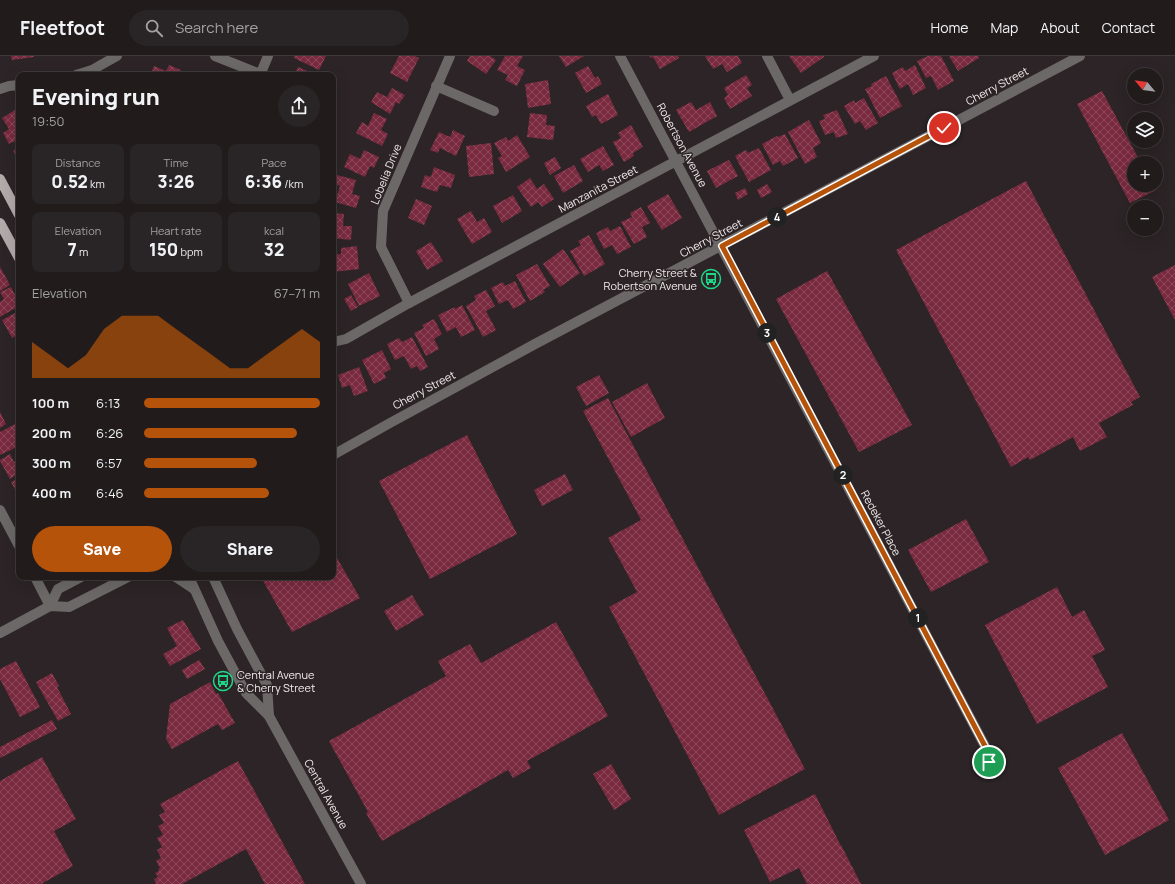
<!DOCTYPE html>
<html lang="en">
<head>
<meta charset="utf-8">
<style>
	:root { --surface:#211b1c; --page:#292425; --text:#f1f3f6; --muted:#a2a1a3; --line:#3e393b; --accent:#b45309 }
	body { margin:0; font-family:Manrope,sans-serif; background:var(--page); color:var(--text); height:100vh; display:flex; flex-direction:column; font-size:15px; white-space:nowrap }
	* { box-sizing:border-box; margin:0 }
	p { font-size:13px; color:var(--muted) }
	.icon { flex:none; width:22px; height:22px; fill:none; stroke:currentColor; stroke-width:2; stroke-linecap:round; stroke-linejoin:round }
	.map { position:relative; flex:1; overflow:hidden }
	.details { position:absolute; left:16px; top:16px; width:320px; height:508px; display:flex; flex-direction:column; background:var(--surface); border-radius:8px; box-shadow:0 4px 16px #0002,0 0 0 1px var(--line) }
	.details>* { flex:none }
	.needle { width:26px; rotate:299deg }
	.tools { position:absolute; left:1127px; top:12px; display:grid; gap:8px }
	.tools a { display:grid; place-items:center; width:36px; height:36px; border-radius:50%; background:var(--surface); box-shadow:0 4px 16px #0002,0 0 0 1px var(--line); font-size:20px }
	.pin { position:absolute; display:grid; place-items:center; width:34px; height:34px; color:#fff; margin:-17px; border:2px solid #fff; border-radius:50%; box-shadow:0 1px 4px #0007 }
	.km { position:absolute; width:20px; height:20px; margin:-10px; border-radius:50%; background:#222; color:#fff; font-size:11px; line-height:20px; text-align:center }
	.round { display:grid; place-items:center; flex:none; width:42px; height:42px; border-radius:21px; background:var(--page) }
	.summary { display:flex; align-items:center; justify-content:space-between; height:68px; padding:0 16px }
	h1 { font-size:22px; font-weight:800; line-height:30px }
	.metrics { display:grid; grid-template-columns:repeat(3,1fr); gap:6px; height:68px; padding:4px 16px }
	.metrics div { display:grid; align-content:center; border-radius:8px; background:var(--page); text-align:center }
	.metrics b { font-size:17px; font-weight:800 }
	.metrics small { font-size:11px; font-weight:400 }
	.metrics p { font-size:11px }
	.chart { height:112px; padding:8px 16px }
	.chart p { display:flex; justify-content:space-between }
	.chart svg { width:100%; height:72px; margin-top:4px; fill:var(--accent); opacity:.7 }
	.button { display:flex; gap:8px; margin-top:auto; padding:8px 16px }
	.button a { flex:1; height:46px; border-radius:24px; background:var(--accent); color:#fff; font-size:16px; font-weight:800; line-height:46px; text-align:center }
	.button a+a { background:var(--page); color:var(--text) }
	ul { padding:0 16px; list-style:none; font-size:13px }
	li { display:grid; grid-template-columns:64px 48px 1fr; align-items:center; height:30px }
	li i { height:10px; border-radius:5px; background:var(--accent) }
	header { display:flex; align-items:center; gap:24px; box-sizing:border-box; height:56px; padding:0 20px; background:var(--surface); border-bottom:1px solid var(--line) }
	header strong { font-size:19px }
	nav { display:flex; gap:22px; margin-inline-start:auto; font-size:14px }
	.search { width:280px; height:36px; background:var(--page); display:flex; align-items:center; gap:10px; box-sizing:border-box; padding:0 14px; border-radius:22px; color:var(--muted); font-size:15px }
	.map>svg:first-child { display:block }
</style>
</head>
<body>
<header>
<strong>Fleetfoot</strong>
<div class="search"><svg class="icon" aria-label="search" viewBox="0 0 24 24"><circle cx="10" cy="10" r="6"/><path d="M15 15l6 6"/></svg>Search here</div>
<nav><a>Home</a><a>Map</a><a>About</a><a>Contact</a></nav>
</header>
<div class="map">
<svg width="1175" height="828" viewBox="0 0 1175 828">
	<defs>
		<pattern id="building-cross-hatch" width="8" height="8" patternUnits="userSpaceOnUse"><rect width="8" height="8" fill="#792a3f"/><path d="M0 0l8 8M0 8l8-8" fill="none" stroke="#8c495b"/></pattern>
	</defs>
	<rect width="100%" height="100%" fill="#2c2426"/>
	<g fill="url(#building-cross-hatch)">
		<path d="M 11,0 L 34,0 L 34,1 L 12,4 Z"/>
		<path d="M 295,0 L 326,0 L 319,14 L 294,2 Z"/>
		<path d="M 399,0 L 414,0 L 419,2 L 407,26 L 390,17 Z"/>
		<path d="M 470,0 L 490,0 L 496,4 L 486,18 L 467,5 Z"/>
		<path d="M 505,0 L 523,0 L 517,10 L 525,14 L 517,30 L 505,24 L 508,19 L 497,14 Z"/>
		<path d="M 559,0 L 584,0 L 566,11 Z"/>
		<path d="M 649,0 L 678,0 L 679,2 L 660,13 L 653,1 L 651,2 Z"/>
		<path d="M 705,0 L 738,0 L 742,7 L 727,16 L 722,8 L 713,13 Z"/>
		<path d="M 789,0 L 824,0 L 824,1 L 801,17 Z"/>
		<path d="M 928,0 L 941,0 L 954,25 L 938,34 L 931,20 L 926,22 L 917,5 Z"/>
		<path d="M 949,0 L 978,0 L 979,2 L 958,15 Z"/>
		<path d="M 169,9 L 181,14 L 179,19 L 150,19 L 154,10 L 166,15 Z"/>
		<path d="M 915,9 L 926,32 L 913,39 L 908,28 L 900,33 L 892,17 L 903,11 L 905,15 Z"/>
		<path d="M 588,10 L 595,22 L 598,20 L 602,28 L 586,37 L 575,17 Z"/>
		<path d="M 298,11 L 312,17 L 311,19 L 294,19 Z"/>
		<path d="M 746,19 L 752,29 L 747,32 L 752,40 L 730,53 L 724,42 L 728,39 L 724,32 Z"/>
		<path d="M 886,20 L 902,50 L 880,62 L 865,33 L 872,30 L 871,28 Z"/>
		<path d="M 548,24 L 551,48 L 528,52 L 525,28 Z"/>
		<path d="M 392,32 L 405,39 L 399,48 L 396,46 L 390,58 L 371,46 L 377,36 L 387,41 Z"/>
		<path d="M 1102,35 L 1141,107 L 1134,107 L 1134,129 L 1153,129 L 1156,134 L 1130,147 L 1077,48 Z"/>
		<path d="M 608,38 L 618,59 L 601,68 L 596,59 L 592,61 L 586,50 Z"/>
		<path d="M 864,42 L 878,67 L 866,74 L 860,65 L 855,68 L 844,50 L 854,44 L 855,47 Z"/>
		<path d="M 691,46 L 696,54 L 710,46 L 717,60 L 689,76 L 676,54 Z"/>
		<path d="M 15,54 L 19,60 L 19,83 L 9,88 L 3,77 L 9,73 L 2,62 Z"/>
		<path d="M 837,54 L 848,78 L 836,82 L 834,76 L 825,79 L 819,65 L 825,63 L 823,59 Z"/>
		<path d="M 374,57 L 387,63 L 381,74 L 388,78 L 382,90 L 356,77 L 362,66 L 368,70 Z"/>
		<path d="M 530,57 L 547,59 L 546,69 L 555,70 L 553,84 L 527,81 Z"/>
		<path d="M 809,64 L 821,87 L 813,92 L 817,101 L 805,108 L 788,76 Z"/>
		<path d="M 631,69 L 643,91 L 633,97 L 634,100 L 624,106 L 613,86 L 621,82 L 618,77 Z"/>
		<path d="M 453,74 L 465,80 L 456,100 L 440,92 L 438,97 L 430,94 L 439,76 L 450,81 Z"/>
		<path d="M 785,78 L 798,102 L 783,110 L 780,105 L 773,109 L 762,88 L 777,80 L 778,81 Z"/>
		<path d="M 517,79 L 530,101 L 506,116 L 498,102 L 502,100 L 494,87 L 506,81 L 508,85 Z"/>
		<path d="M 491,87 L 494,118 L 469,121 L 466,90 Z"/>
		<path d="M 603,90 L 614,109 L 603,115 L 599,109 L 588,116 L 580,103 Z"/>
		<path d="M 19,92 L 19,105 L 13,95 Z"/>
		<path d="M 759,92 L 771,114 L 749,126 L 735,100 L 746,94 L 748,97 Z"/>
		<path d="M 364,94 L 379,101 L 374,112 L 370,110 L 365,121 L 344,111 L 350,98 L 360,103 Z"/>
		<path d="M 555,101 L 561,112 L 550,119 L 544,107 Z"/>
		<path d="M 729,104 L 738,120 L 716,132 L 707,115 Z"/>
		<path d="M 574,109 L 583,125 L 563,137 L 554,120 Z"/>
		<path d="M 434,111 L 455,119 L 451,132 L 440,129 L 437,136 L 421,131 L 425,119 L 431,121 Z"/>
		<path d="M 337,119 L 356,124 L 352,138 L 360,140 L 356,152 L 335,146 L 340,130 L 334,128 Z"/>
		<path d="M 530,122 L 537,133 L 544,128 L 554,143 L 542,151 L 538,146 L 531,151 L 517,131 Z"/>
		<path d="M 1026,125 L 1140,341 L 1131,346 L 1133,349 L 1099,367 L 1107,381 L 1080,395 L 1073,381 L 1030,404 L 1028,401 L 1011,411 L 896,194 Z"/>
		<path d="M 767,128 L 772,136 L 761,142 L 757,134 Z"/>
		<path d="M 745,132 L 748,138 L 738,144 L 735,137 Z"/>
		<path d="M 668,138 L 682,162 L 662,174 L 647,150 Z"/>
		<path d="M 513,139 L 522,155 L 502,167 L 493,150 Z"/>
		<path d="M 416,143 L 432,150 L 424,169 L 408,162 Z"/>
		<path d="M 641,151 L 650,167 L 642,171 L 647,181 L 634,188 L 621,166 L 632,161 L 630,157 Z"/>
		<path d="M 471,155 L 477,166 L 484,162 L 492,176 L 472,188 L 457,163 Z"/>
		<path d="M 333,157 L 344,158 L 343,170 L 352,170 L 351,184 L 333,182 Z"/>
		<path d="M 620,170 L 631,191 L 617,198 L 612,189 L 604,193 L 596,177 L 608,171 L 610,175 Z"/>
		<path d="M 589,179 L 605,208 L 584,220 L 570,195 L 581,189 L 578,185 Z"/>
		<path d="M 431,186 L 443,205 L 427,214 L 416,195 Z"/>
		<path d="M 357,190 L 359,213 L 333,216 L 333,199 L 341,198 L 341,192 Z"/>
		<path d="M 563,193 L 580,217 L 560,231 L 543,208 Z"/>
		<path d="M 537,208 L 550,230 L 543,234 L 545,236 L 530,245 L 516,219 Z"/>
		<path d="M 1175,209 L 1175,264 L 1152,221 Z"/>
		<path d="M 0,211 L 10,229 L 0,235 Z"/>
		<path d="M 827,215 L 912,369 L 859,396 L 776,243 Z"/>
		<path d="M 369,217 L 380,240 L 359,250 L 348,228 Z"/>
		<path d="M 515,225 L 526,246 L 513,253 L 508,244 L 499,248 L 491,232 L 503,226 L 505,230 Z"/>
		<path d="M 11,231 L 19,246 L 19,250 L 0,261 L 0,246 L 4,243 L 0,236 Z"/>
		<path d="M 486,234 L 495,250 L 486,255 L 496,274 L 483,281 L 466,250 L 476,244 L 474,240 Z"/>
		<path d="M 351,239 L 358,251 L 351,255 L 344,243 Z"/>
		<path d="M 333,243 L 335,243 L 337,258 L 333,258 Z"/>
		<path d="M 462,249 L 475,274 L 461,281 L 456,271 L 447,276 L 438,259 L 455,251 L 455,253 Z"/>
		<path d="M 19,255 L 19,278 L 12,282 L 2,264 Z"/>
		<path d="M 434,263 L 442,278 L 434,283 L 439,293 L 426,300 L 414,277 L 424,272 L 422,269 Z"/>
		<path d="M 412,281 L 428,311 L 420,315 L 417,310 L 411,313 L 404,300 L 395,304 L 387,288 L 399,282 L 402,286 Z"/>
		<path d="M 382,294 L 391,313 L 384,317 L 386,322 L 374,328 L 362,304 Z"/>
		<path d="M 359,311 L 368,335 L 354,340 L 350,329 L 342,332 L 338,319 Z"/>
		<path d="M 599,319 L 609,337 L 586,350 L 576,331 Z"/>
		<path d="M 647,327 L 665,362 L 631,381 L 612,346 Z"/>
		<path d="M 608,342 L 805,713 L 719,759 L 609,551 L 637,536 L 608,482 L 641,464 L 583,355 Z"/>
		<path d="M 0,356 L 6,368 L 0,372 Z"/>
		<path d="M 19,366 L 19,381 L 15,383 L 19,390 L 0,399 L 0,376 Z"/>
		<path d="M 467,379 L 517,478 L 430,523 L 379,425 Z"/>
		<path d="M 10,398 L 14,406 L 19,403 L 19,417 L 10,423 L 0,405 L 0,404 Z"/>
		<path d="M 565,418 L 573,434 L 542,450 L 534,434 Z"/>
		<path d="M 19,422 L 19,441 L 11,426 Z"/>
		<path d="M 966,463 L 989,506 L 931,536 L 908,494 Z"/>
		<path d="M 333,495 L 360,542 L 292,576 L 261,521 L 333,521 Z"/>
		<path d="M 1057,531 L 1072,561 L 1084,554 L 1105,594 L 1092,600 L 1108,631 L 1037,668 L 985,569 Z"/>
		<path d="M 412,539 L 424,559 L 396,575 L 384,555 Z"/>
		<path d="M 183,564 L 201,593 L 170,610 L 163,598 L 177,590 L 167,572 Z"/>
		<path d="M 556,566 L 608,660 L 527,705 L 531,712 L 513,722 L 508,714 L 382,785 L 366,757 L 368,756 L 329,685 L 446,620 L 438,605 L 470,588 L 481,607 Z"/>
		<path d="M 199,604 L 205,613 L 187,623 L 182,614 Z"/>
		<path d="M 16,605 L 40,651 L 20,661 L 0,623 L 0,613 Z"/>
		<path d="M 52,617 L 59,630 L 57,631 L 71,658 L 58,665 L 36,626 Z"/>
		<path d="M 210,626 L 216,638 L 218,637 L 235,667 L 222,674 L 218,668 L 172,693 L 166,683 L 170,648 Z"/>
		<path d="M 52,664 L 57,673 L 0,702 L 0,691 Z"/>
		<path d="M 1122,677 L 1169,764 L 1105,799 L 1058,712 Z"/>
		<path d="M 42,701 L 76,763 L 54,775 L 73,810 L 43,827 L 43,828 L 0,828 L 0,725 Z"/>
		<path d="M 238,705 L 305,828 L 265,828 L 246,793 L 182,828 L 156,828 L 154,823 L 158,821 L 155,817 L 159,815 L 158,813 L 160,812 L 156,805 L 161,802 L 157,794 L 162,791 L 157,782 L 163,779 L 158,770 L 164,767 L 159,759 L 165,756 L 160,748 Z"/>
		<path d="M 611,708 L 631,743 L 614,754 L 593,718 Z"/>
		<path d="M 815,738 L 841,790 L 841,789 L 861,828 L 807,828 L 799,812 L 770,826 L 744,774 Z"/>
	</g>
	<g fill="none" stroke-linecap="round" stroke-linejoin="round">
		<g stroke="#6c6868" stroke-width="10">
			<path d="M 215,0 L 260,18"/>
			<path d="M 620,0 L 986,692 L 989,706"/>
			<path d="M 767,0 L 790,44"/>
			<path d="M 76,19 L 92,14 L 117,0"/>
			<path d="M 260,19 L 268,0"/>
			<path d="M 436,30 L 494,55"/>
			<path d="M 0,33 L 9,30 L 19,29"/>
			<path d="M 409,247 L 381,191 L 383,155 L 450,0"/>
			<path d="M 333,286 L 346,283 L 409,247 L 874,0"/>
			<path d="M 333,399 L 390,367 L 535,288 L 1080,0"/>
			<path d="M 0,454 L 19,490"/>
			<path d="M 35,521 L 50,550"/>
			<path d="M 176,521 L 194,533"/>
			<path d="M 189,521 L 218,585 L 246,637 L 269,660 L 361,828"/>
			<path d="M 213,521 L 237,573 L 267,629 L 269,660"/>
			<path d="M 50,550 L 58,533 L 81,521"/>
			<path d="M 0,577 L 50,550 L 69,551 L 128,521"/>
		</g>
		<g stroke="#b1a9aa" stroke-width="10">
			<path d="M 0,123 L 19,159"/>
			<path d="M 0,167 L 19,202"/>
		</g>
	</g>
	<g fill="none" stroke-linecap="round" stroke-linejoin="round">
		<defs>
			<path id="route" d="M 944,72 L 722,190 L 986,692 L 989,706"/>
		</defs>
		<use href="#route" stroke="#fff" stroke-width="8"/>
		<use href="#route" stroke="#b45309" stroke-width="5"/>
	</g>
	<defs>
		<symbol id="bus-ring" viewBox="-11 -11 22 22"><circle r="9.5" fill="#2c2426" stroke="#1ed888" stroke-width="1.5"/><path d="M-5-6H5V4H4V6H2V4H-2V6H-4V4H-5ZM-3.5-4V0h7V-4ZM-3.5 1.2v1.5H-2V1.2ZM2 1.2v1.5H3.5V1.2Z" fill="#1ed888"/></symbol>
	</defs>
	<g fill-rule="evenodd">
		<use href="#bus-ring" x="700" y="212" width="22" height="22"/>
		<use href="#bus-ring" x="212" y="614" width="22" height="22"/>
	</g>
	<g text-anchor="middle" stroke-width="3" stroke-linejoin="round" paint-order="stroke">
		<g font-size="11" fill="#f1ebec" stroke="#2c2426">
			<text transform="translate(997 30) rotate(-28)" y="4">Cherry Street</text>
			<text transform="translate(682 89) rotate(62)" y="4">Robertson Avenue</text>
			<text transform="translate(386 118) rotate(-68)" y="4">Lobelia Drive</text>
			<text transform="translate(598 133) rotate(-28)" y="4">Manzanita Street</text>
			<text transform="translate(711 182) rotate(-28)" y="4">Cherry Street</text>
			<text transform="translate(424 334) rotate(-28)" y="4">Cherry Street</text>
			<text transform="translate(881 467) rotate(62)" y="4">Redeker Place</text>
			<text transform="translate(326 738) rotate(61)" y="4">Central Avenue</text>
		</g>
		<g font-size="11" fill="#f1ebec" stroke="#2c2426" text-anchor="end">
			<text x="697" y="221">Cherry Street &amp;<tspan x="697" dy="13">Robertson Avenue</tspan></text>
			<text x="237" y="623" text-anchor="start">Central Avenue<tspan x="237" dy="13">&amp; Cherry Street</tspan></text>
		</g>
	</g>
</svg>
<div class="tools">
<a><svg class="needle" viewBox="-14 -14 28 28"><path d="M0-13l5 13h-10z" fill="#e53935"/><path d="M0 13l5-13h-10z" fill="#a2a1a3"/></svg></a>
<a><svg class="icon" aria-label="layers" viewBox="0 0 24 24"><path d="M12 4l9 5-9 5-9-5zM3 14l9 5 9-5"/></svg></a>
<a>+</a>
<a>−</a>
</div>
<div class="pin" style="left:989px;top:706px;background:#1e9e55"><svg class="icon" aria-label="arrive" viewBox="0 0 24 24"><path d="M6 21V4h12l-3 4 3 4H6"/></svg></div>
<div class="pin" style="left:944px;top:72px;background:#d93025"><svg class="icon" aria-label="check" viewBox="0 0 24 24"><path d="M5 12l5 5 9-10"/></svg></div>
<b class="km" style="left:918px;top:562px">1</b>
<b class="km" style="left:843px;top:419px">2</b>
<b class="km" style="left:767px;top:277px">3</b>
<b class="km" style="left:777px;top:161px">4</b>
<section class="details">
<div class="summary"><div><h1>Evening run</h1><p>19:50</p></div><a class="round"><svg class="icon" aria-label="share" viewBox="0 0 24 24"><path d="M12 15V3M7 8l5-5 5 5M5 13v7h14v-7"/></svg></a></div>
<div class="metrics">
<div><p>Distance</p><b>0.52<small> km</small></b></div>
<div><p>Time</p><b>3:26</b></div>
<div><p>Pace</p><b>6:36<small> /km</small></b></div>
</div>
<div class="metrics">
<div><p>Elevation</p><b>7<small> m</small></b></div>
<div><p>Heart rate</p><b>150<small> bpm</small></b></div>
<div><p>kcal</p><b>32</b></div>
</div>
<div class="chart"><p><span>Elevation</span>67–71 m</p>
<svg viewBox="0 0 160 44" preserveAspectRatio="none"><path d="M0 44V22L10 30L20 38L30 30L40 14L50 6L60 6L70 6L80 14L90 22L100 30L110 38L120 38L130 30L140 22L150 14L160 22V44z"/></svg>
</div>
<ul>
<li><b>100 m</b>6:13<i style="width:100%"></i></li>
<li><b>200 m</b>6:26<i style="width:87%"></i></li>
<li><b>300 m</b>6:57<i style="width:64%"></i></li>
<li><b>400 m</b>6:46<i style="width:71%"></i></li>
</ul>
<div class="button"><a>Save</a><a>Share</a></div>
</section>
</div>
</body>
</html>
